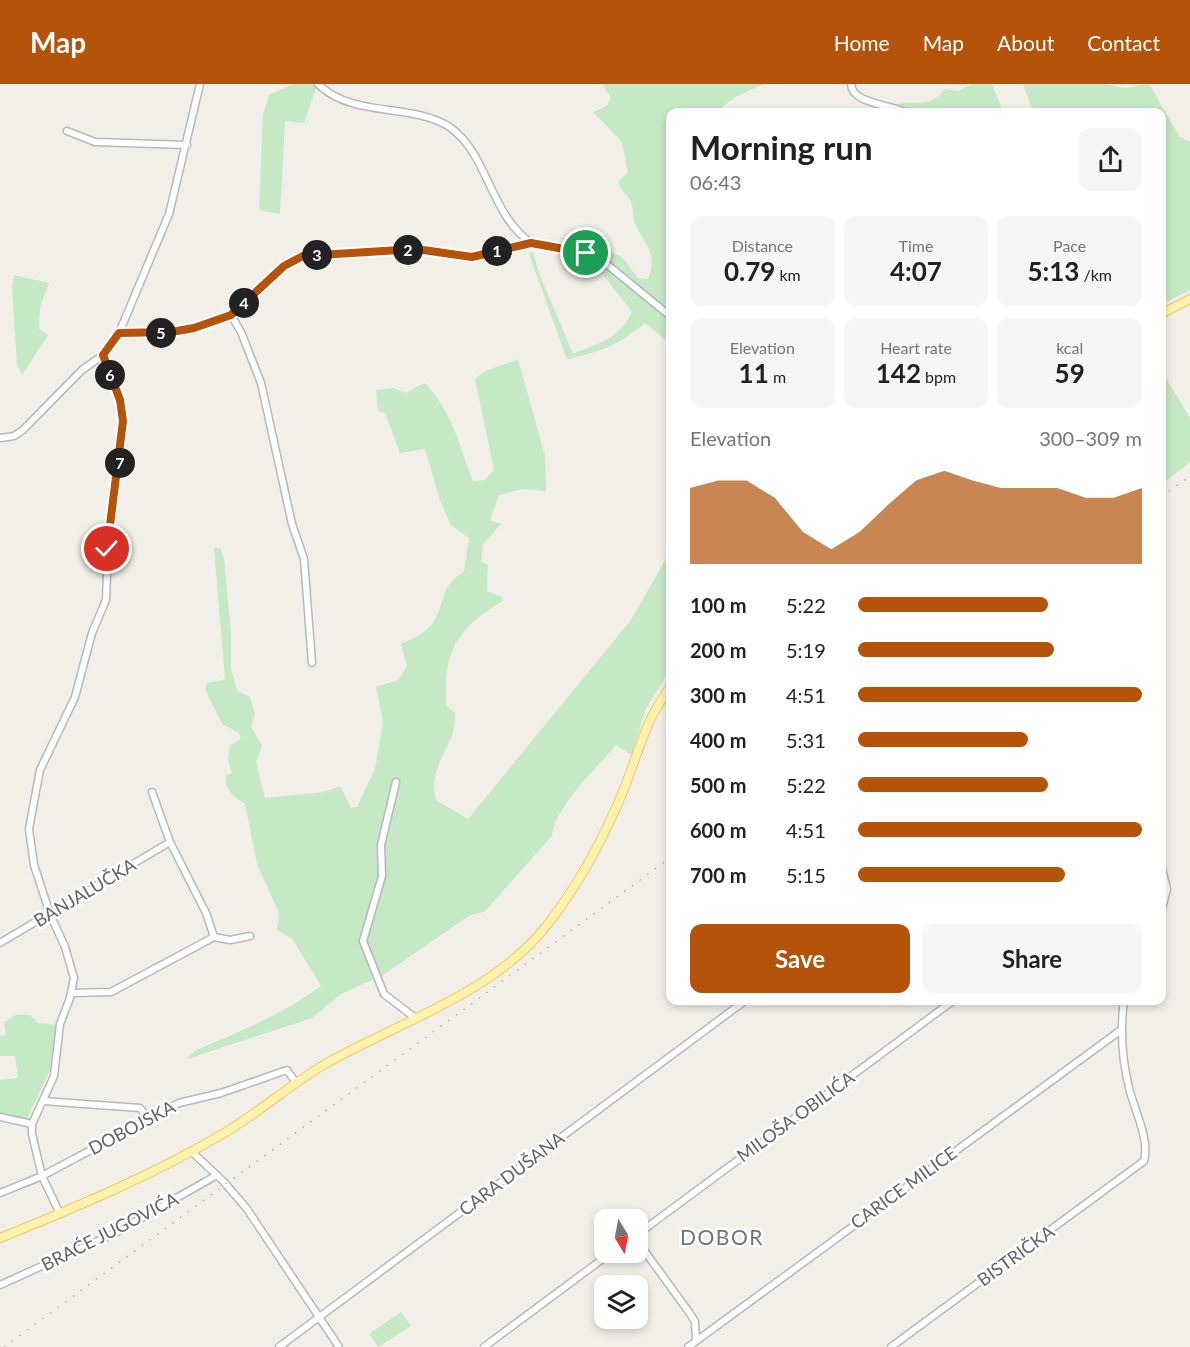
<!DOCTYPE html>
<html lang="en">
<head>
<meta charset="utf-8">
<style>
	:root { --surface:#fff; --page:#f6f6f6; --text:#202124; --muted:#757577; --accent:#b45309 }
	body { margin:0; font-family:Lato,sans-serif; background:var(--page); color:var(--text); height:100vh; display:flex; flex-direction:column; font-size:22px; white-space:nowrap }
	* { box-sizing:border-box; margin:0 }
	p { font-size:20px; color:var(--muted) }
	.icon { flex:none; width:33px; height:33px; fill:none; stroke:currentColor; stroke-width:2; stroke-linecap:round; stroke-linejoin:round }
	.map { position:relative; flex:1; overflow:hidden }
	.side { position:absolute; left:666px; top:24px; width:500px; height:897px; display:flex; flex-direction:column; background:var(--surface); border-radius:12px; box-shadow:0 3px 9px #0003 }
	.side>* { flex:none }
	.needle { width:39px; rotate:170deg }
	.fabs { position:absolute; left:594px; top:1125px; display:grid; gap:12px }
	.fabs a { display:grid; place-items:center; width:54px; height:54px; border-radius:12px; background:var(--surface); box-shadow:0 3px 9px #0003; font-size:30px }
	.pin { position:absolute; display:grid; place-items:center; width:51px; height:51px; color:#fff; margin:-26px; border:3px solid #fff; border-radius:50%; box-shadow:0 2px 6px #0007 }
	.km { position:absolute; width:30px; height:30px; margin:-15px; border-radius:50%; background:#222; color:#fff; font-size:16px; line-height:30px; text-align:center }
	.round { display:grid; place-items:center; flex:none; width:63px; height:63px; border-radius:12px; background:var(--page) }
	.headline { display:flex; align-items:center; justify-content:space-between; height:102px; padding:0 24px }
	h1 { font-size:33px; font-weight:700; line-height:45px }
	.figures { display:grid; grid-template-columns:repeat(3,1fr); gap:9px; height:102px; padding:6px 24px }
	.figures div { display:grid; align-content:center; border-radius:12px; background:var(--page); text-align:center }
	.figures b { font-size:26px; font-weight:700 }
	.figures small { font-size:16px; font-weight:400 }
	.figures p { font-size:16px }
	.chart { height:168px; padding:12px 24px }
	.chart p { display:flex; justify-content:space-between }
	.chart svg { width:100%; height:108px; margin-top:6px; fill:var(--accent); opacity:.7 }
	.button { display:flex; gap:12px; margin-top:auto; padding:12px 24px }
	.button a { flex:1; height:69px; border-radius:12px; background:var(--accent); color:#fff; font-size:24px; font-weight:700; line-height:69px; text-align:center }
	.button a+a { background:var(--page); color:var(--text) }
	ul { padding:0 24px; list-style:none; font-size:20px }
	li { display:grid; grid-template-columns:96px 72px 1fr; align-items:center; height:45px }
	li i { height:15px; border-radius:8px; background:var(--accent) }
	header { display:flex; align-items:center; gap:36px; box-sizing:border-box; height:84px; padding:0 30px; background:var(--accent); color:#fff }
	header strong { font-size:28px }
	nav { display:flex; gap:33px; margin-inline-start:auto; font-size:21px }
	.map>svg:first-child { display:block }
</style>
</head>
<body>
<header>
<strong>Map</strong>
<nav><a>Home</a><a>Map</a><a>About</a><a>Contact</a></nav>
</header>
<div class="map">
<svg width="1190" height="1263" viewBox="0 0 1190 1263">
	<rect width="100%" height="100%" fill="#f1efe8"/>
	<g fill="#c5e8c5">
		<path d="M 293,0 L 312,0 L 316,4 L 304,39 L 285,37 L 280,130 L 259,126 L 263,31 L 269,11 Z"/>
		<path d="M 603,0 L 764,0 L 735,13 L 716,28 L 670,28 L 670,259 L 645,239 C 618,261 601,268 567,275 L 529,170 L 533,168 L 539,189 L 573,270 C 600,258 619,256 632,228 L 598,184 L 576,176 L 590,158 L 622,173 L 638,194 L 648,195 C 658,170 646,162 636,142 C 632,134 634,125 631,118 C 628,110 620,107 618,98 L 628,89 L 622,58 L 593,28 L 607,22 L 611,14 Z"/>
		<path d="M 972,0 L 992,0 L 1003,28 L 881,28 C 886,26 892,21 898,20 C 919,16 929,25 945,5 L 958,7 Z"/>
		<path d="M 1023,0 L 1103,0 L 1125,4 L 1149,0 L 1179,52 L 1190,58 L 1190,206 L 1161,221 L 1161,28 L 1033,28 Z"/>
		<path d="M 14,191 L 49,199 L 40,223 L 39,245 L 48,251 L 22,291 L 17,281 L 12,203 Z"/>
		<path d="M 518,275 L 545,372 L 546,407 L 523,405 L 499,411 L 490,436 L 501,440 L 483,460 L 481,478 L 488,481 L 487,507 L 502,513 L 503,517 C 457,543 443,569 446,621 L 455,629 C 458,661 426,681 436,716 L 468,735 L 631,536 L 670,468 L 670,586 L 646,624 L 632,671 L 616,661 C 598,682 553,725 552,752 L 484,828 L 470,831 L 383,891 L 341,910 L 312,934 L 187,975 L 194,967 C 239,948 282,931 321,902 L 293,856 L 277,845 L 279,829 L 257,780 L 245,720 C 234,713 224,706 226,692 L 232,689 L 228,676 L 230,661 L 241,655 L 239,649 L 222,640 L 205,605 L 208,599 L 225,595 L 214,464 L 220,464 L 224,474 L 231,550 L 231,584 L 237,607 L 250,613 L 255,630 L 251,643 L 262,661 L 256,678 L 265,714 L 324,708 L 340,702 L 351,724 L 357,723 L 375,685 L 383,638 L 376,603 L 398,596 L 407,582 L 401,560 C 412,555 426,549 433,539 C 446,518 440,501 464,488 L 469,454 L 451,441 L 440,416 L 425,365 L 400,369 L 385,329 L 378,327 L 376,306 L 394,304 L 405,309 L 425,299 C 451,326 460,363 473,397 L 485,396 L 494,386 L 475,295 C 483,285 505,281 518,275 Z"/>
		<path d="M 1161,286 L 1190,334 L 1190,378 L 1161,401 Z"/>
		<path d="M 16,931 L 30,931 L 38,939 L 57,941 L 50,986 L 27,1035 L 0,1030 L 0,996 L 18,994 L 15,972 L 0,972 L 0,952 L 6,951 L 4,938 Z"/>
		<path d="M 401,1228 L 411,1242 L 378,1263 L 369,1250 Z"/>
	</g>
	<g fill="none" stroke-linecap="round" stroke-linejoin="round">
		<defs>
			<g id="minor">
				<path d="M 318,0 C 353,35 414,18 451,44 C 488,71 490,130 531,159"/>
				<path d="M 851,0 C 852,20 890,20 904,28"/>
				<path d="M 67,47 L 95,58 L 187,61"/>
				<path d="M 231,231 L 241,248 L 261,299 L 292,440 L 304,475 L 312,579"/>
				<path d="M 119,249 L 169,130 L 200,0"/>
				<path d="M 0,354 L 14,352 L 23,346 L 82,286 L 103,271 L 119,249 L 171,248 L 194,244 L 231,231 L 284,181 L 303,172 L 416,165 L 472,173 L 531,159 L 586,169 L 598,173 L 670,232"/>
				<path d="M 396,698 L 381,761 L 382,792 L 363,857 L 384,910 L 414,933"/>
				<path d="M 1161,781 L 1167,805 L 1161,828"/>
				<path d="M 214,853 L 230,856 L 250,852"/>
				<path d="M 0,859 L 170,758"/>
				<path d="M 72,909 L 111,908 L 214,853 L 206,829 L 170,758 L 152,708"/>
				<path d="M 43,1017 L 140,1024 L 149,1035"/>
				<path d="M 0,1033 L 32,1040"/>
				<path d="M 191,1067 L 224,1098 L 247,1125 L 339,1263"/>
				<path d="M 0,1109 L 42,1092 L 179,1019 L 221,1009 L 287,986 L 296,999"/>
				<path d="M 60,1130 L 42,1092 L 32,1050 L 32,1040 L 54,992 L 60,940 L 70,914 L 74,894 L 65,863 L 50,830 L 34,781 L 29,745 L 40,686 L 75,613 L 92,549 L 106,516 L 109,437 L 120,380 L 123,337 L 120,316 L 103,271"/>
				<path d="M 638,1150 L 954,916"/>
				<path d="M 638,1158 L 691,1231 L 695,1238 L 696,1257"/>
				<path d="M 0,1201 L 115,1149 L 217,1091"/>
				<path d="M 279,1263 L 746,916"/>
				<path d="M 484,1263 L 612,1168"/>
				<path d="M 688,1263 L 1121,946"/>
				<path d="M 891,1263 L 1144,1077 C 1150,1055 1134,1025 1129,1004 C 1122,975 1120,946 1124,916"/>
			</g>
			<g id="major">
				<path d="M 1161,230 L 1190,215"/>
				<path d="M 0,1154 C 77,1123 155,1090 226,1048 C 261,1027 292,999 327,979 C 403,936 498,908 551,836 C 576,803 598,764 615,726 C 628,699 636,669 648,641 C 653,628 663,615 670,602"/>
			</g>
		</defs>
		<use href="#minor" stroke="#b5b8bc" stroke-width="9"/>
		<use href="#major" stroke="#f2c960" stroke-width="10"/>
		<use href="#minor" stroke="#fff" stroke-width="6"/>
		<use href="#major" stroke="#fff2af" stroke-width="8"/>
		<g stroke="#b6b7b8" stroke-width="1.5" stroke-dasharray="1.5 8" stroke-linecap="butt">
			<path d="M 1161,413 L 1190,392"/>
			<path d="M 4,1263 L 670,774"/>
		</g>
	</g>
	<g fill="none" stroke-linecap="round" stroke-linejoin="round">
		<defs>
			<path id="route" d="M 107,465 L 123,337 L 120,316 L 103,271 L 119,249 L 171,248 L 194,244 L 231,231 L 284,182 L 303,172 L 416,165 L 472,173 L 531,159 L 586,169"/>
		</defs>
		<use href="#route" stroke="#fff" stroke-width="12"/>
		<use href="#route" stroke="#b45309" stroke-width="8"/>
	</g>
	<g text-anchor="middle" stroke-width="5" stroke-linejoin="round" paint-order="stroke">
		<g font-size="18" fill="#5f6368" stroke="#fff">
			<text transform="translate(85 809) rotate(-31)" y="6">BANJALUČKA</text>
			<text transform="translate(796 1033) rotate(-36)" y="6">MILOŠA OBILIĆA</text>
			<text transform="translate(132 1044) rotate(-28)" y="6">DOBOJSKA</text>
			<text transform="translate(512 1090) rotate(-37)" y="6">CARA DUŠANA</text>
			<text transform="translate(904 1104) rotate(-36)" y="6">CARICE MILICE</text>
			<text transform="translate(110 1148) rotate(-27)" y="6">BRAĆE JUGOVIĆA</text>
			<text transform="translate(1016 1172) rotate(-36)" y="6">BISTRIČKA</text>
		</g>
		<g font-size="21" letter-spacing="1.5" fill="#70757a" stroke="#fff">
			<text x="722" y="1161">DOBOR</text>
		</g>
	</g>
</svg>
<div class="fabs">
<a><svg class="needle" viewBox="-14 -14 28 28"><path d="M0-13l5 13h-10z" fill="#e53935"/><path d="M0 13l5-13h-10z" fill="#757577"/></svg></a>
<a><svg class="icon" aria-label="layers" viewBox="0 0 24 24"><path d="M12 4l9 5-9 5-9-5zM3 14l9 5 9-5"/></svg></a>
</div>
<div class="pin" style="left:586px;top:169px;background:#1e9e55"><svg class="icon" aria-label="arrive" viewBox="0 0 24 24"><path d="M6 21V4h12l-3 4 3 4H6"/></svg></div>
<div class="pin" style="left:107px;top:465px;background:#d93025"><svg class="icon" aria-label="check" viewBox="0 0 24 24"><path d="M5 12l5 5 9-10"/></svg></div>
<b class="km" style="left:497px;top:167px">1</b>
<b class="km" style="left:408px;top:166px">2</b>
<b class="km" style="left:317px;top:171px">3</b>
<b class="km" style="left:244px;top:219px">4</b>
<b class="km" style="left:161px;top:249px">5</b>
<b class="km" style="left:110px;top:291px">6</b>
<b class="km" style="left:120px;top:379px">7</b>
<section class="side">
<div class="headline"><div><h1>Morning run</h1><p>06:43</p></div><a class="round"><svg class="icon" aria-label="share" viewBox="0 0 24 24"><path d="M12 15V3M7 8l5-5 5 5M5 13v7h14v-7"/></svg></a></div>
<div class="figures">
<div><p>Distance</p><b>0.79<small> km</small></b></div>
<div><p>Time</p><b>4:07</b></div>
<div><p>Pace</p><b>5:13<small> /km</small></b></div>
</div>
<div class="figures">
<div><p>Elevation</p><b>11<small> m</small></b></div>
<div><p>Heart rate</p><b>142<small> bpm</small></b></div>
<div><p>kcal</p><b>59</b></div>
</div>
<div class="chart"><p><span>Elevation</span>300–309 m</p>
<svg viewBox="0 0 160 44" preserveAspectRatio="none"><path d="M0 44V13L10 10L20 10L30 17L40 31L50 38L60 31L70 20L80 10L90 6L100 10L110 13L120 13L130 13L140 17L150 17L160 13V44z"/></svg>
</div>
<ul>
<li><b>100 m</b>5:22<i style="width:67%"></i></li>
<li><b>200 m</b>5:19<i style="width:69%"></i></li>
<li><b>300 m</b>4:51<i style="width:100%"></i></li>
<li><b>400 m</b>5:31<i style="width:60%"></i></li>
<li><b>500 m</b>5:22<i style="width:67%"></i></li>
<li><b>600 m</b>4:51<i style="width:100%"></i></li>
<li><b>700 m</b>5:15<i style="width:73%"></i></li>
</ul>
<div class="button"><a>Save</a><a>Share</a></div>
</section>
</div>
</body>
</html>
